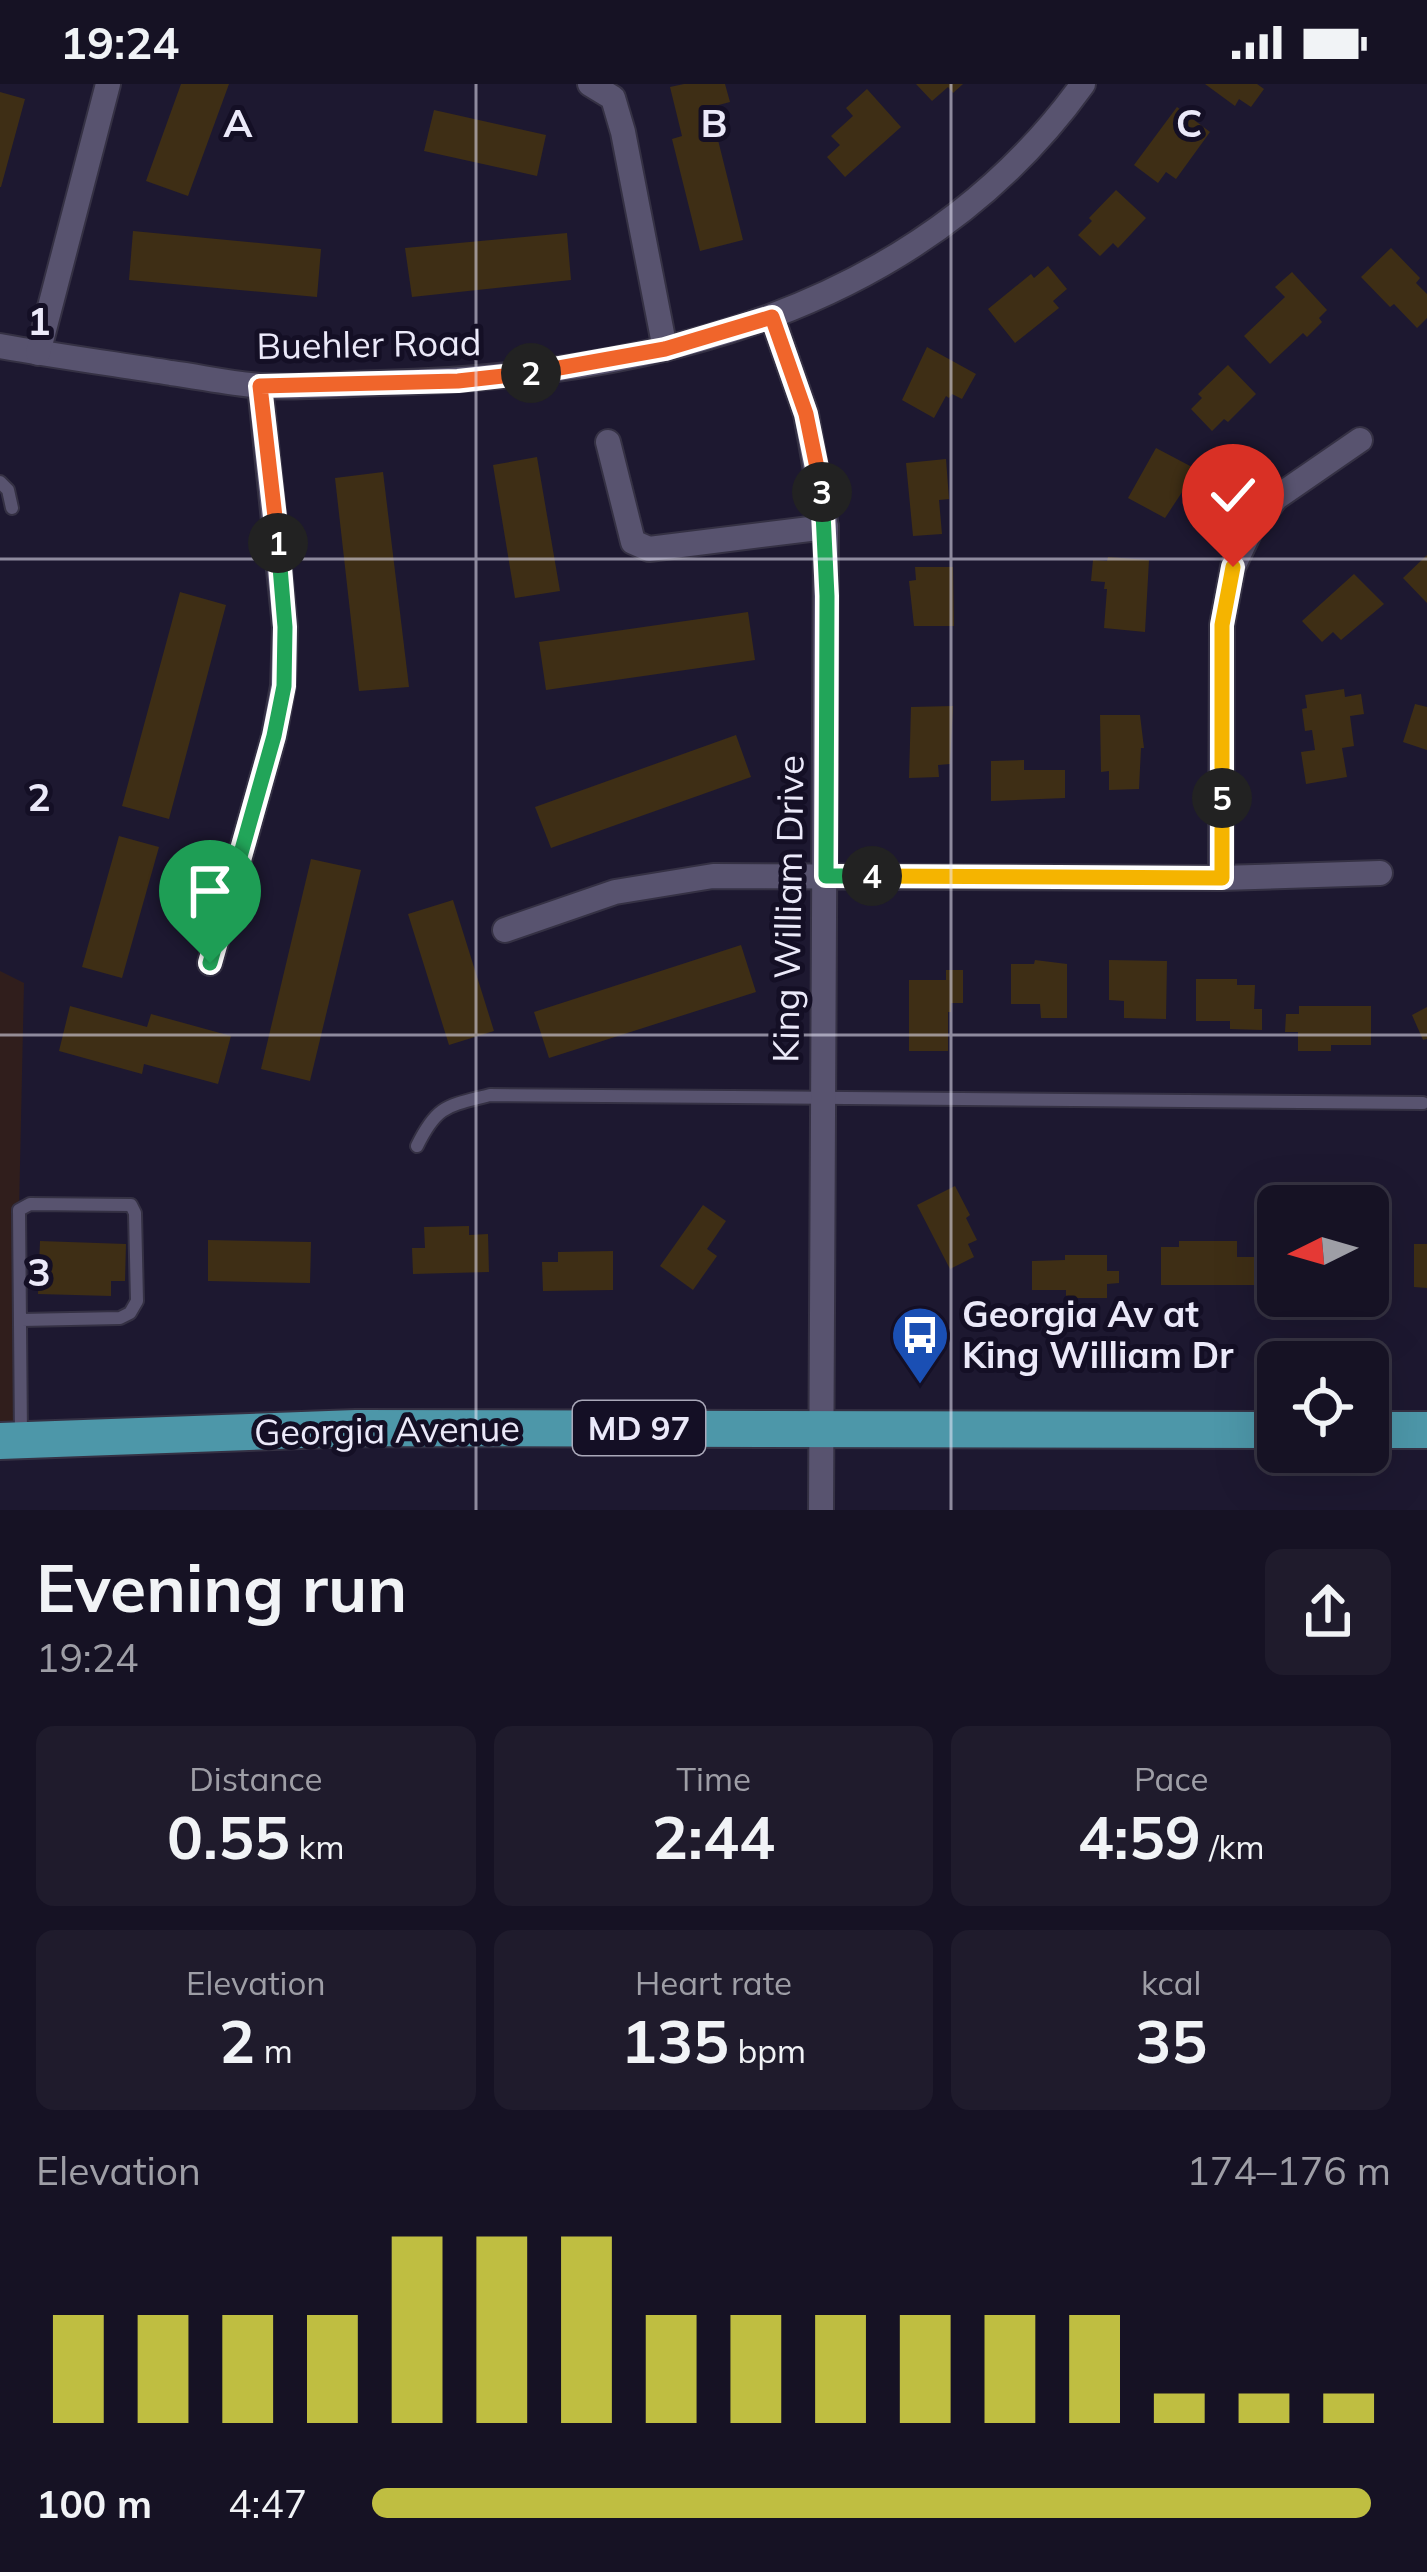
<!DOCTYPE html>
<html lang="en">
<head>
<meta charset="utf-8">
<style>
	:root { --surface:#161224; --page:#1f1b2c; --text:#f1f3f6; --muted:#9e9ea6; --line:#353241; --accent:#bfbe41 }
	body { margin:0; font-family:Mulish,sans-serif; background:var(--page); color:var(--text); height:100vh; display:flex; flex-direction:column; font-size:45px; white-space:nowrap }
	* { box-sizing:border-box; margin:0 }
	p { font-size:39px; color:var(--muted) }
	.icon { flex:none; width:66px; height:66px; fill:none; stroke:currentColor; stroke-width:2; stroke-linecap:round; stroke-linejoin:round }
	.map { position:relative; height:1426px; overflow:hidden }
	.drawer { display:flex; flex-direction:column; background:var(--surface); flex:1 }
	.drawer>* { flex:none }
	.needle { width:78px; rotate:265deg }
	.tools { position:absolute; left:1257px; top:1101px; display:grid; gap:24px }
	.tools a { display:grid; place-items:center; width:132px; height:132px; border-radius:18px; background:var(--surface); box-shadow:0 12px 48px #0002,0 0 0 3px var(--line); font-size:60px }
	.pin { position:absolute; display:grid; place-items:center; width:102px; height:102px; color:#fff; margin:-123px -51px; border-radius:50% 50% 50% 0; rotate:-45deg; box-shadow:0 0 12px #0007 }
	.pin .icon { rotate:45deg }
	.km { position:absolute; width:60px; height:60px; margin:-30px; border-radius:50%; background:#222; color:#fff; font-size:33px; line-height:60px; text-align:center }
	.round { display:grid; place-items:center; flex:none; width:126px; height:126px; border-radius:18px; background:var(--page) }
	.head { display:flex; align-items:center; justify-content:space-between; height:204px; padding:0 36px }
	h1 { font-size:66px; font-weight:700; line-height:90px }
	.stats { display:grid; grid-template-columns:repeat(3,1fr); gap:18px; height:204px; padding:12px 36px }
	.stats div { display:grid; align-content:center; border-radius:18px; background:var(--page); text-align:center }
	.stats b { font-size:60px; font-weight:700 }
	.stats small { font-size:33px; font-weight:400 }
	.stats p { font-size:33px }
	.chart { height:336px; padding:24px 36px }
	.chart p { display:flex; justify-content:space-between }
	.chart svg { width:100%; height:216px; margin-top:12px; stroke:var(--accent); stroke-width:6 }
	ul { padding:0 36px; list-style:none; font-size:39px }
	li { display:grid; grid-template-columns:192px 144px 1fr; align-items:center; height:90px }
	li i { height:30px; border-radius:15px; background:var(--accent) }
	.status { display:flex; justify-content:space-between; align-items:center; height:84px; padding:0 60px; background:var(--surface); direction:ltr }
	.status svg { height:33px; fill:currentColor }
	.map>svg:first-child { display:block }
</style>
</head>
<body>
<div class="status"><b>19:24</b><svg viewBox="0 0 49 12"><path d="M0 12V9h3v3zM5 12V6h3v6zM10 12V3h3v9zM15 12V0h3v12zM26 1h20v11H26zM47 4h2v5h-2z"/></svg></div>
<div class="map">
<svg width="1427" height="1426" viewBox="0 0 1427 1426">
	<rect width="100%" height="100%" fill="#1d1830"/>
	<path fill="#301e1c" d="M 0,887 L 24,899 L 14,1356 L 0,1357 Z"/>
	<g fill="#3e2e15">
		<path d="M 181,0 L 229,0 L 188,112 L 146,97 Z"/>
		<path d="M 684,0 L 725,0 L 730,18 L 715,22 L 722,51 L 717,52 L 743,156 L 700,167 L 672,55 L 682,52 L 670,3 Z"/>
		<path d="M 916,0 L 963,0 L 953,9 L 948,3 L 932,17 Z"/>
		<path d="M 1205,0 L 1257,0 L 1264,5 L 1251,23 L 1239,15 L 1235,22 Z"/>
		<path d="M 867,5 L 901,43 L 845,93 L 827,73 L 840,61 L 831,52 L 853,32 L 846,24 Z"/>
		<path d="M 0,8 L 25,15 L 1,103 L 0,103 Z"/>
		<path d="M 1177,23 L 1210,48 L 1176,95 L 1166,88 L 1158,99 L 1134,81 Z"/>
		<path d="M 434,26 L 546,51 L 537,92 L 424,67 Z"/>
		<path d="M 1116,106 L 1146,134 L 1118,164 L 1113,159 L 1100,172 L 1078,151 L 1092,137 L 1089,134 Z"/>
		<path d="M 133,147 L 321,165 L 317,213 L 129,196 Z"/>
		<path d="M 567,149 L 571,196 L 412,213 L 405,164 Z"/>
		<path d="M 1391,164 L 1420,194 L 1416,199 L 1427,210 L 1427,234 L 1417,244 L 1394,220 L 1390,223 L 1361,193 Z"/>
		<path d="M 1048,182 L 1067,205 L 1053,217 L 1059,224 L 1015,259 L 988,225 L 1031,190 L 1034,194 Z"/>
		<path d="M 1292,188 L 1327,226 L 1319,234 L 1322,238 L 1307,253 L 1303,249 L 1270,280 L 1244,252 L 1285,213 L 1275,203 Z"/>
		<path d="M 927,263 L 976,290 L 962,315 L 952,310 L 949,314 L 946,312 L 934,334 L 902,316 Z"/>
		<path d="M 1228,281 L 1256,310 L 1228,338 L 1224,335 L 1212,347 L 1191,325 L 1202,314 L 1198,310 Z"/>
		<path d="M 1156,364 L 1192,383 L 1186,394 L 1190,396 L 1165,434 L 1128,414 Z"/>
		<path d="M 537,373 L 560,507 L 515,514 L 493,381 Z"/>
		<path d="M 946,375 L 949,415 L 939,416 L 942,450 L 913,452 L 906,379 Z"/>
		<path d="M 383,388 L 409,603 L 359,607 L 335,394 Z"/>
		<path d="M 1427,471 L 1427,519 L 1403,494 Z"/>
		<path d="M 1108,473 L 1149,476 L 1145,548 L 1104,544 L 1107,505 L 1104,505 L 1105,498 L 1091,497 L 1093,476 L 1107,477 Z"/>
		<path d="M 915,483 L 953,483 L 954,542 L 914,542 L 909,497 L 916,496 Z"/>
		<path d="M 1354,490 L 1384,520 L 1341,556 L 1333,548 L 1322,558 L 1302,537 Z"/>
		<path d="M 180,508 L 226,521 L 169,735 L 122,722 Z"/>
		<path d="M 748,528 L 755,576 L 546,606 L 539,558 Z"/>
		<path d="M 1344,605 L 1345,613 L 1361,610 L 1364,630 L 1350,632 L 1354,662 L 1342,664 L 1347,693 L 1306,700 L 1301,668 L 1315,666 L 1312,646 L 1305,647 L 1302,625 L 1307,624 L 1305,611 Z"/>
		<path d="M 1415,620 L 1427,623 L 1427,666 L 1403,658 Z"/>
		<path d="M 953,622 L 950,680 L 938,681 L 939,693 L 909,694 L 911,623 Z"/>
		<path d="M 1100,631 L 1140,631 L 1144,664 L 1141,664 L 1139,705 L 1109,706 L 1109,687 L 1101,688 Z"/>
		<path d="M 736,651 L 751,693 L 551,764 L 535,723 Z"/>
		<path d="M 1024,676 L 1024,686 L 1065,686 L 1065,714 L 991,717 L 991,677 Z"/>
		<path d="M 119,752 L 159,763 L 122,894 L 82,883 Z"/>
		<path d="M 311,775 L 361,786 L 310,997 L 261,985 Z"/>
		<path d="M 453,816 L 494,947 L 449,961 L 408,830 Z"/>
		<path d="M 741,861 L 756,908 L 549,974 L 534,928 Z"/>
		<path d="M 1035,876 L 1067,880 L 1067,934 L 1041,934 L 1040,920 L 1011,920 L 1011,880 L 1034,880 Z"/>
		<path d="M 1109,876 L 1167,877 L 1166,935 L 1124,934 L 1124,917 L 1109,916 Z"/>
		<path d="M 946,886 L 963,886 L 963,919 L 951,919 L 951,928 L 948,928 L 948,967 L 909,967 L 909,896 L 946,896 Z"/>
		<path d="M 1196,895 L 1237,895 L 1237,901 L 1255,901 L 1254,925 L 1262,925 L 1262,946 L 1230,945 L 1230,937 L 1196,937 Z"/>
		<path d="M 70,922 L 147,943 L 151,930 L 231,952 L 218,1000 L 144,980 L 142,990 L 59,967 Z"/>
		<path d="M 1299,922 L 1371,922 L 1371,961 L 1331,961 L 1331,967 L 1298,967 L 1298,948 L 1285,948 L 1286,930 L 1299,930 Z"/>
		<path d="M 1427,923 L 1427,955 L 1423,956 L 1412,931 Z"/>
		<path d="M 955,1102 L 970,1131 L 966,1134 L 977,1156 L 968,1160 L 974,1173 L 950,1185 L 917,1121 Z"/>
		<path d="M 703,1121 L 726,1137 L 707,1165 L 717,1172 L 693,1206 L 660,1182 Z"/>
		<path d="M 469,1142 L 469,1151 L 488,1150 L 489,1188 L 413,1190 L 412,1164 L 425,1164 L 424,1143 Z"/>
		<path d="M 208,1156 L 311,1158 L 310,1199 L 208,1197 Z"/>
		<path d="M 40,1157 L 126,1160 L 125,1197 L 111,1197 L 111,1212 L 38,1210 Z"/>
		<path d="M 1179,1157 L 1237,1157 L 1237,1173 L 1260,1173 L 1260,1201 L 1161,1201 L 1161,1163 L 1179,1163 Z"/>
		<path d="M 1414,1160 L 1427,1160 L 1427,1204 L 1414,1203 Z"/>
		<path d="M 613,1167 L 613,1206 L 543,1207 L 542,1178 L 558,1178 L 558,1168 Z"/>
		<path d="M 1065,1171 L 1107,1171 L 1107,1187 L 1119,1187 L 1119,1199 L 1107,1200 L 1107,1214 L 1066,1214 L 1066,1206 L 1032,1206 L 1032,1177 L 1065,1176 Z"/>
	</g>
	<g fill="none" stroke-linecap="round" stroke-linejoin="round">
		<defs>
			<g id="lane">
				<path d="M 0,398 L 8,406 L 12,424"/>
				<path d="M 417,1062 C 437,1021 447,1022 490,1011 L 1423,1019"/>
				<path d="M 21,1354 L 19,1126 L 30,1120 L 131,1121 L 135,1129 L 137,1217 L 130,1229 L 120,1234 L 21,1236"/>
			</g>
			<g id="street">
				<path d="M 590,0 L 613,14 L 623,48 L 665,265"/>
				<path d="M 772,233 L 806,330 L 826,443 L 821,1426"/>
				<path d="M 0,262 C 57,272 114,280 171,289 C 201,293 232,300 262,302 C 301,304 341,300 380,299 C 646,293 919,228 1083,0"/>
				<path d="M 38,269 L 108,0"/>
				<path d="M 608,358 L 633,458 L 649,465 L 826,443"/>
				<path d="M 1221,794 L 1222,541 L 1233,483 L 1250,447 L 1276,414 L 1360,356"/>
				<path d="M 505,846 L 615,808 L 713,792 L 1221,794 L 1380,789"/>
				<path d="M 210,879 L 274,652 L 283,602 L 285,543 L 260,302"/>
			</g>
			<g id="primary">
				<path d="M 1368,1346 L 1427,1346"/>
				<path d="M 0,1357 L 356,1344 L 1278,1346"/>
			</g>
		</defs>
		<use href="#lane" stroke="#353144" stroke-width="16"/>
		<use href="#street" stroke="#353144" stroke-width="28"/>
		<use href="#primary" stroke="#353144" stroke-width="40"/>
		<use href="#lane" stroke="#58536f" stroke-width="12"/>
		<use href="#street" stroke="#58536f" stroke-width="24"/>
		<use href="#primary" stroke="#4d97a9" stroke-width="36"/>
	</g>
	<g fill="none" stroke-linecap="round" stroke-linejoin="round">
		<defs>
			<path id="split-1" d="M 210,879 L 274,652 L 284,602 L 285,543 L 278,459"/>
			<path id="split-2" d="M 278,459 L 260,302 L 458,297 L 531,289"/>
			<path id="split-3" d="M 531,289 L 665,265 L 772,233 L 806,330 L 822,408"/>
			<path id="split-4" d="M 822,408 L 827,512 L 826,792 L 872,792"/>
			<path id="split-5" d="M 872,792 L 1222,794 L 1222,714"/>
			<path id="split-6" d="M 1222,714 L 1222,541 L 1233,483"/>
		</defs>
		<use href="#split-1" stroke="#fff" stroke-width="24"/>
		<use href="#split-2" stroke="#fff" stroke-width="24"/>
		<use href="#split-3" stroke="#fff" stroke-width="24"/>
		<use href="#split-4" stroke="#fff" stroke-width="24"/>
		<use href="#split-5" stroke="#fff" stroke-width="24"/>
		<use href="#split-6" stroke="#fff" stroke-width="24"/>
		<use href="#split-1" stroke="#22a559" stroke-width="15"/>
		<use href="#split-2" stroke="#f0652b" stroke-width="15"/>
		<use href="#split-3" stroke="#f0652b" stroke-width="15"/>
		<use href="#split-4" stroke="#22a559" stroke-width="15"/>
		<use href="#split-5" stroke="#f5b400" stroke-width="15"/>
		<use href="#split-6" stroke="#f5b400" stroke-width="15"/>
	</g>
	<path fill="none" stroke="#ebe9f9" stroke-width="3" stroke-opacity="0.55" d="M 476,0 L 476,1426M 951,0 L 951,1426M 0,475 L 1427,475M 0,951 L 1427,951"/>
	<defs>
		<symbol id="bus-pin" viewBox="-11 -11 22 30"><path d="M0 17L-7.5 6A9.5 9.5 0 1 1 7.5 6Z" fill="#1a4fb4" stroke="#140f25"/><path d="M-5-6H5V4H4V6H2V4H-2V6H-4V4H-5ZM-3.5-4V0h7V-4ZM-3.5 1.2v1.5H-2V1.2ZM2 1.2v1.5H3.5V1.2Z" fill="#fff"/></symbol>
	</defs>
	<g fill-rule="evenodd">
		<use href="#bus-pin" x="887" y="1218" width="66" height="90"/>
	</g>
	<g text-anchor="middle" stroke-width="10" stroke-linejoin="round" paint-order="stroke">
		<rect fill="#140f25" stroke="#aaa8b9" stroke-width="3" x="573" y="1317" width="132" height="54" rx="9"/>
		<g font-size="33" font-weight="bold" fill="#ebe9f9">
			<text x="639" y="1356">MD 97</text>
		</g>
		<g font-size="36" fill="#ebe9f9" stroke="#140f25">
			<text transform="translate(369 260) rotate(-1)" y="13">Buehler Road</text>
			<text transform="translate(788 825) rotate(-89)" y="13">King William Drive</text>
			<text transform="translate(387 1346) rotate(-1)" y="13">Georgia Avenue</text>
		</g>
		<g font-size="36" font-weight="bold" fill="#ebe9f9" stroke="#140f25" text-anchor="start">
			<text x="962" y="1243">Georgia Av at<tspan x="962" dy="41">King William Dr</tspan></text>
		</g>
	</g>
	<g font-size="39" text-anchor="middle" font-weight="bold" fill="#ebe9f9" stroke="#140f25" stroke-width="10" stroke-linejoin="round" paint-order="stroke">
		<text x="238" y="53">A</text>
		<text x="714" y="53">B</text>
		<text x="1189" y="53">C</text>
		<text x="39" y="251">1</text>
		<text x="39" y="727">2</text>
		<text x="39" y="1202">3</text>
	</g>
</svg>
<div class="tools">
<a><svg class="needle" viewBox="-14 -14 28 28"><path d="M0-13l5 13h-10z" fill="#e53935"/><path d="M0 13l5-13h-10z" fill="#9e9ea6"/></svg></a>
<a><svg class="icon" aria-label="locate" viewBox="0 0 24 24"><circle cx="12" cy="12" r="6"/><path d="M12 2v4M12 18v4M2 12h4M18 12h4"/></svg></a>
</div>
<div class="pin" style="left:210px;top:879px;background:#1e9e55"><svg class="icon" aria-label="arrive" viewBox="0 0 24 24"><path d="M6 21V4h12l-3 4 3 4H6"/></svg></div>
<div class="pin" style="left:1233px;top:483px;background:#d93025"><svg class="icon" aria-label="check" viewBox="0 0 24 24"><path d="M5 12l5 5 9-10"/></svg></div>
<b class="km" style="left:278px;top:459px">1</b>
<b class="km" style="left:531px;top:289px">2</b>
<b class="km" style="left:822px;top:408px">3</b>
<b class="km" style="left:872px;top:792px">4</b>
<b class="km" style="left:1222px;top:714px">5</b>
</div>
<section class="drawer">
<div class="head"><div><h1>Evening run</h1><p>19:24</p></div><a class="round"><svg class="icon" aria-label="share" viewBox="0 0 24 24"><path d="M12 15V3M7 8l5-5 5 5M5 13v7h14v-7"/></svg></a></div>
<div class="stats">
<div><p>Distance</p><b>0.55<small> km</small></b></div>
<div><p>Time</p><b>2:44</b></div>
<div><p>Pace</p><b>4:59<small> /km</small></b></div>
</div>
<div class="stats">
<div><p>Elevation</p><b>2<small> m</small></b></div>
<div><p>Heart rate</p><b>135<small> bpm</small></b></div>
<div><p>kcal</p><b>35</b></div>
</div>
<div class="chart"><p><span>Elevation</span>174–176 m</p>
<svg viewBox="0 0 160 44" preserveAspectRatio="none"><path d="M5 44V22M15 44V22M25 44V22M35 44V22M45 44V6M55 44V6M65 44V6M75 44V22M85 44V22M95 44V22M105 44V22M115 44V22M125 44V22M135 44V38M145 44V38M155 44V38"/></svg>
</div>
<ul>
<li><b>100 m</b>4:47<i style="width:98%"></i></li>
</ul>
</section>
</body>
</html>
